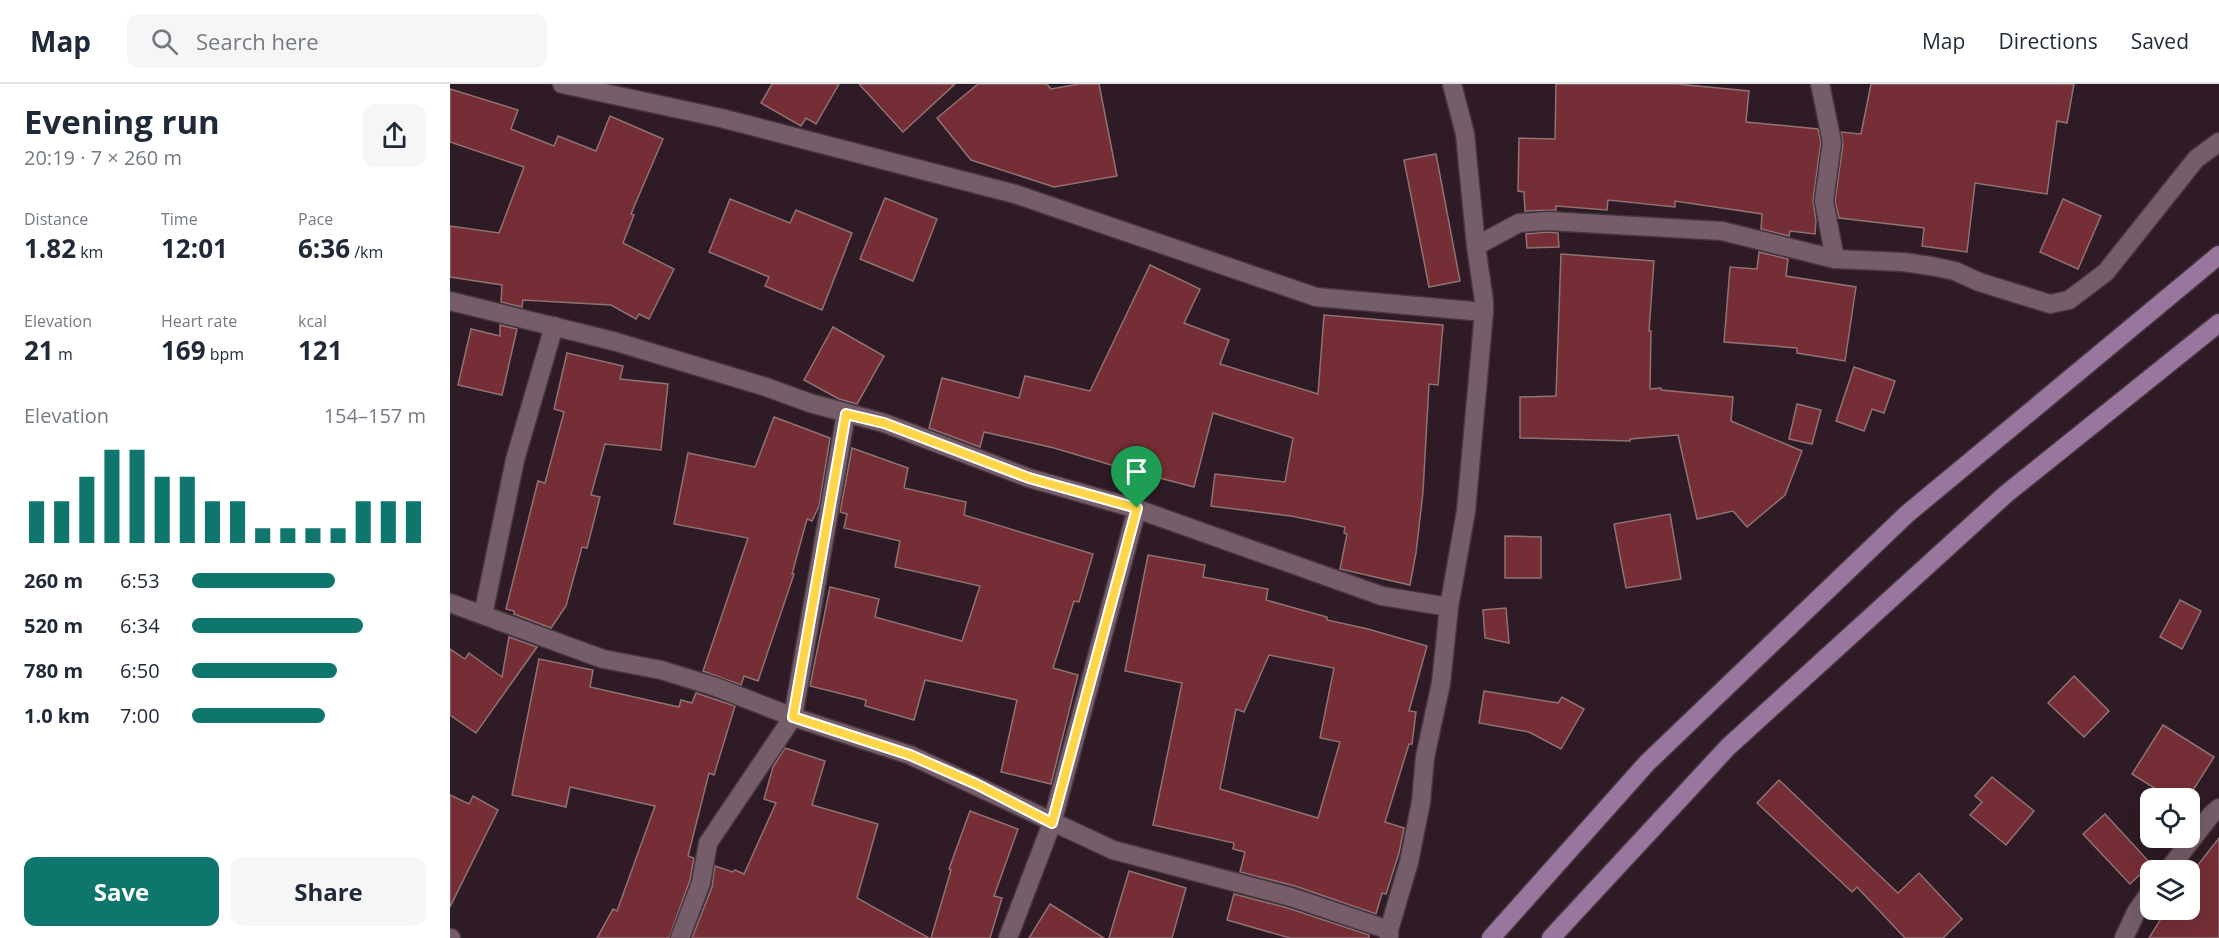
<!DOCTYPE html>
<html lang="en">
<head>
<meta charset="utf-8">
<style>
	:root { --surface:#fff; --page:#f6f6f7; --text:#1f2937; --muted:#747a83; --line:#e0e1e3; --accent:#0f766e }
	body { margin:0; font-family:"Open Sans",sans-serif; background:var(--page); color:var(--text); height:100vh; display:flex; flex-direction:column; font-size:22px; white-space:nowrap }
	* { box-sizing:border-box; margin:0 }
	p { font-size:20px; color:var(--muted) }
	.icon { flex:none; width:33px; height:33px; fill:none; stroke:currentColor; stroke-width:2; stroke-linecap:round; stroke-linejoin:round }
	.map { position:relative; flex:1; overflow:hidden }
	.sheet { display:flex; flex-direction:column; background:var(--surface); width:450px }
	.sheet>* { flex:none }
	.tools { position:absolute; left:1690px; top:704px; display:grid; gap:12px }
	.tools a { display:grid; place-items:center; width:60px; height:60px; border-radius:12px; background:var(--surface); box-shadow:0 6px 24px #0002; font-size:30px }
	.pin { position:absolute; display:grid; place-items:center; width:51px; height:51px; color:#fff; margin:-62px -26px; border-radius:50% 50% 50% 0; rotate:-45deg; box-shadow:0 0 6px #0007 }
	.pin .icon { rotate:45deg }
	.round { display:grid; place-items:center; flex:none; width:63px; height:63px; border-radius:12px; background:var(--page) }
	.head { display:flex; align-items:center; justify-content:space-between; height:102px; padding:0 24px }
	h1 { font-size:33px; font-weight:700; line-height:45px }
	.metrics { display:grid; grid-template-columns:repeat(3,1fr); gap:9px; height:102px; padding:6px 24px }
	.metrics div { display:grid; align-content:center }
	.metrics b { font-size:26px; font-weight:700 }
	.metrics small { font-size:16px; font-weight:400 }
	.metrics p { font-size:16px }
	.chart { height:168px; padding:12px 24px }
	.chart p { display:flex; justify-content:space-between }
	.chart svg { width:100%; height:108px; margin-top:6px; stroke:var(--accent); stroke-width:6 }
	.cta { display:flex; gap:12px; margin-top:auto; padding:12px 24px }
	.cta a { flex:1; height:69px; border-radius:12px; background:var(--accent); color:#fff; font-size:24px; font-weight:700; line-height:69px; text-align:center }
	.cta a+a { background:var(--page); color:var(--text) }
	ul { padding:0 24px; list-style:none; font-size:20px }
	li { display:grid; grid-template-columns:96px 72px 1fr; align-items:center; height:45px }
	li i { height:15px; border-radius:8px; background:var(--accent) }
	header { display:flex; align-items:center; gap:36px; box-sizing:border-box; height:84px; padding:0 30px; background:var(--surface); border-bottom:2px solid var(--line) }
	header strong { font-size:28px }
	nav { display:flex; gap:33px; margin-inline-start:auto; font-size:21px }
	.search { width:420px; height:54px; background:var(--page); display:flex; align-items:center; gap:15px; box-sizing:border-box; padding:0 21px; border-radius:12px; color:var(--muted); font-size:22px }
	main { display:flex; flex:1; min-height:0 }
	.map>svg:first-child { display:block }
</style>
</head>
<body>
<header>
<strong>Map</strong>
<div class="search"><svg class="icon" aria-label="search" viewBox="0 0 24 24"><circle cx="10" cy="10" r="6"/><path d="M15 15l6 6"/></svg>Search here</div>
<nav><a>Map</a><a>Directions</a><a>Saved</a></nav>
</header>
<main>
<section class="sheet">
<div class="head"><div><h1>Evening run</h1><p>20:19 · 7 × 260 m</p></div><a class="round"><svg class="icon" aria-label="share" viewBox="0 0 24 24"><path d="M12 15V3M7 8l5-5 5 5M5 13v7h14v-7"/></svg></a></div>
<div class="metrics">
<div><p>Distance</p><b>1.82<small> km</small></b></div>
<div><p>Time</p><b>12:01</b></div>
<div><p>Pace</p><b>6:36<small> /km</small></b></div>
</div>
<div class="metrics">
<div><p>Elevation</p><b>21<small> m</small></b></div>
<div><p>Heart rate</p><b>169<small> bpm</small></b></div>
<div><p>kcal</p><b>121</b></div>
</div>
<div class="chart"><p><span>Elevation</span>154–157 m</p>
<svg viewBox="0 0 160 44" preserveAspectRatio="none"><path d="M5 44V27M15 44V27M25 44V17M35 44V6M45 44V6M55 44V17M65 44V17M75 44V27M85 44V27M95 44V38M105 44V38M115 44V38M125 44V38M135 44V27M145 44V27M155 44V27"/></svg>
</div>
<ul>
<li><b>260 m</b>6:53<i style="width:61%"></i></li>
<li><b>520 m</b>6:34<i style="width:73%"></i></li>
<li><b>780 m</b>6:50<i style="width:62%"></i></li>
<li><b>1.0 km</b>7:00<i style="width:57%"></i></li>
</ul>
<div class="cta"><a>Save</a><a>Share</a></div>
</section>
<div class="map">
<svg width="1769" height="854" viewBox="0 0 1769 854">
	<rect width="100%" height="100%" fill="#2e1b25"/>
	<g fill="#762e36" stroke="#8f7273" stroke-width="1.5" fill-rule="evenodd">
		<path d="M 322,0 L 389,0 L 366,40 L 356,34 L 351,42 L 311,19 Z"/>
		<path d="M 409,0 L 505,0 L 453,48 Z"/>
		<path d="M 528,0 L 597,0 L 601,5 L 629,0 L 649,0 L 667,92 L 604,103 L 521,76 L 487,34 Z"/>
		<path d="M 1106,0 L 1227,0 L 1299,7 L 1296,38 L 1368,45 L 1371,58 L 1363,116 L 1366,137 L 1365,150 L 1340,147 L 1339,152 L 1311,145 L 1312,130 L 1225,117 L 1225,123 L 1158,116 L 1157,126 L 1106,122 L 1106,126 L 1075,127 L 1074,108 L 1068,107 L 1069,54 L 1105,55 Z"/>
		<path d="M 1421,0 L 1624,0 L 1617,39 L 1607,37 L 1597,110 L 1525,99 L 1517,168 L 1472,162 L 1474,144 L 1389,134 L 1385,117 L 1393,60 L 1391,48 L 1411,50 Z"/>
		<path d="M 0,5 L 68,26 L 61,45 L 104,62 L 108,52 L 146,67 L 160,32 L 213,55 L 181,130 L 184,131 L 173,159 L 224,185 L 199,235 L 189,230 L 186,235 L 161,221 L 73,216 L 72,223 L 51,218 L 52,201 L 0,193 L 0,142 L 49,149 L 74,83 L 0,58 Z"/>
		<path d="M 986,70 L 1010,197 L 979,203 L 954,76 Z"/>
		<path d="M 435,114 L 487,135 L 463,197 L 410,175 Z"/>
		<path d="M 280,115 L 340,139 L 346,126 L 402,149 L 372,226 L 315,202 L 319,193 L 259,168 Z"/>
		<path d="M 1613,115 L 1651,132 L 1628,185 L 1590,168 Z"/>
		<path d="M 1098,148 L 1108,149 L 1109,163 L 1077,164 L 1076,150 Z"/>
		<path d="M 1309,168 L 1338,175 L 1336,192 L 1406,203 L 1395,277 L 1347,269 L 1347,264 L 1274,258 L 1280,183 L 1307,185 Z"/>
		<path d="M 1111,170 L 1204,177 L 1199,247 L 1201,247 L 1200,305 L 1211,304 L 1211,306 L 1283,313 L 1281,337 L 1352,367 L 1335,411 L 1297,443 L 1283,427 L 1247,435 L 1228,351 L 1180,355 L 1180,357 L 1070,354 L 1070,313 L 1106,312 Z"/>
		<path d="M 700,181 L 750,205 L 734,239 L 779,256 L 770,280 L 868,310 L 874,231 L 993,241 L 988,301 L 979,300 L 973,408 L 966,469 L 960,501 L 890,485 L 897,450 L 894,449 L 895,443 L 841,432 L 761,422 L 765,390 L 835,398 L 843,354 L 763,329 L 744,403 L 668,383 L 604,364 L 534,348 L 530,363 L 479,344 L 492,294 L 569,314 L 575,292 L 640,307 Z"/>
		<path d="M 50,241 L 67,245 L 52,311 L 8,301 L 21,245 L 50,252 Z"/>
		<path d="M 383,243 L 434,272 L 407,320 L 389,315 L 354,296 Z"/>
		<path d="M 117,269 L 173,282 L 170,295 L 218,300 L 211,366 L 155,360 L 141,411 L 150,413 L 137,464 L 132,463 L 116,522 L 101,544 L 64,530 L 64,527 L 56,525 L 88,397 L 95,399 L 114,328 L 104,325 Z"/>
		<path d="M 1404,283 L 1445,297 L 1434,329 L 1422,325 L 1414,347 L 1386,337 Z"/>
		<path d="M 1347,320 L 1371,326 L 1362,360 L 1339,355 Z"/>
		<path d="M 324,333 L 380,354 L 369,422 L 362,437 L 357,435 L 342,490 L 344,490 L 308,597 L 294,592 L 291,601 L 253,587 L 298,454 L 224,440 L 238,369 L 305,383 Z"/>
		<path d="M 402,364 L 458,384 L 454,404 L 516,418 L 514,431 L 643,470 L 629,518 L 624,517 L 603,584 L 628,591 L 601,700 L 551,688 L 567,616 L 475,596 L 464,636 L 415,622 L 416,616 L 360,602 L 380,503 L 429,515 L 425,533 L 512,557 L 530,502 L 445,483 L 450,457 L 394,444 L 397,430 L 390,428 Z"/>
		<path d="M 1220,430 L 1231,495 L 1176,504 L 1164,440 Z"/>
		<path d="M 1055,452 L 1091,453 L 1091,494 L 1055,494 Z"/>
		<path d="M 698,471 L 755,481 L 753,493 L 818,505 L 816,516 L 877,533 L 877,536 L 918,545 L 977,562 L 959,627 L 966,628 L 962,660 L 959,660 L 935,738 L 954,744 L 949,769 L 936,810 L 932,809 L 926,830 L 845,802 L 790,788 L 795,768 L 783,765 L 784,759 L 703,741 L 732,599 L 675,587 ZM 819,571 L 884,584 L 870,654 L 890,658 L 868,734 L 770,705 L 786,625 L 794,628 Z"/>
		<path d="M 1730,516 L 1751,527 L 1732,565 L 1710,553 Z"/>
		<path d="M 1056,524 L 1059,559 L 1035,554 L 1033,526 Z"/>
		<path d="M 59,553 L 87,563 L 26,649 L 0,631 L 0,565 L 15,575 L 19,569 L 52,593 Z"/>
		<path d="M 89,575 L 143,586 L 140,603 L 229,623 L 231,616 L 242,619 L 246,609 L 285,622 L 264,691 L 259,689 L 238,772 L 244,774 L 240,796 L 219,854 L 147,854 L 163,825 L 167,827 L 205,722 L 120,703 L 116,723 L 62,711 Z"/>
		<path d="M 1624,592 L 1659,627 L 1634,653 L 1598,619 Z"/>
		<path d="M 1034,607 L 1108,619 L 1112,613 L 1134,625 L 1111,665 L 1079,648 L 1029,639 Z"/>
		<path d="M 1713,641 L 1764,673 L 1738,714 L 1720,714 L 1682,690 Z"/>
		<path d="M 335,664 L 375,677 L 362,721 L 428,740 L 407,814 L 479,854 L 242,854 L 262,803 L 265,782 L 283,788 L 285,786 L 294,790 L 326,719 L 314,715 L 323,683 Z"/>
		<path d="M 1542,693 L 1584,727 L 1556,761 L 1520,731 L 1532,718 L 1525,712 Z"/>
		<path d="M 1329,696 L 1448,809 L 1469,789 L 1512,835 L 1493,854 L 1455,854 L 1407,803 L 1402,808 L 1307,719 Z"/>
		<path d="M 0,711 L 19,720 L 23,712 L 48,726 L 0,823 Z"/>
		<path d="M 520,727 L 568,745 L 544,812 L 552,814 L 540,854 L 481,854 L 501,786 L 499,785 Z"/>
		<path d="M 1655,730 L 1701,780 L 1680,800 L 1633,750 Z"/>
		<path d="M 1769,754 L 1769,854 L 1699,854 L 1717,825 L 1740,825 L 1740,791 Z"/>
		<path d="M 679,787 L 736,804 L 722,854 L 659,854 Z"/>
		<path d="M 784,810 L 838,824 L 919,851 L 919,854 L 840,854 L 777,836 Z"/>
		<path d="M 600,820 L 654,854 L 579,854 Z"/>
	</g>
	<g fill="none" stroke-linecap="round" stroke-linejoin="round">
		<defs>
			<g id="minor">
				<path d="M 112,0 L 271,34 L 565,110 L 866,213 L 1034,228"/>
				<path d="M 1370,0 L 1382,58 L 1374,117 L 1385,175"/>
				<path d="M 1026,162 L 1069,139 L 1098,137 L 1272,147 L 1385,175 L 1453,178 L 1481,182 L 1505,187 L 1529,198 L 1600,220 L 1619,216 L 1656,188 L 1746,75 L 1769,58"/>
				<path d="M 0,217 L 163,257 L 316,303 L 360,319 L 434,339 L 579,394 L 687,425 L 932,512 L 999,523"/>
				<path d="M 0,519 L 153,575 L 211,586 L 266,603 L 343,633 L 460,671 L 663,766 L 841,813 L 939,846"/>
				<path d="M 33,531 L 65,376 L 104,242"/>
				<path d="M 1718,786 L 1761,731 L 1769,724"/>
				<path d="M 0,854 L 1,854"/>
				<path d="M 230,854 L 251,799 L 258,759 L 343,633 L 396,330"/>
				<path d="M 558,854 L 602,739 L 687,425"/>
				<path d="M 939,854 L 939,846 L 959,778 L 971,718 L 975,673 L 991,599 L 999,523 L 1016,427 L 1034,228 L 1034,217 L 1026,162 L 1015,50 L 1002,0"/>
				<path d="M 1674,854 L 1686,828 L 1701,807"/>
			</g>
			<g id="major">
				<path d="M 1041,854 L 1197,679 L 1457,430 L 1769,171"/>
				<path d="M 1101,854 L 1278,663 L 1556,410 L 1769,239"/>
			</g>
		</defs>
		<use href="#minor" stroke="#46363f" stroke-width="21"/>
		<use href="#major" stroke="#46363f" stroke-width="21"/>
		<use href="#minor" stroke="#755d69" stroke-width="18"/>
		<use href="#major" stroke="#99769e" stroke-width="18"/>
	</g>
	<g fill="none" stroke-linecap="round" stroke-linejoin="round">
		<defs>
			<path id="route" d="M 396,330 L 434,339 L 579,394 L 687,424 L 602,739 L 526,700 L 460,671 L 343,633 Z"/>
		</defs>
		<use href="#route" stroke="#fff" stroke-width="12"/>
		<use href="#route" stroke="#ffd54a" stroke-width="8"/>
	</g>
</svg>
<div class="tools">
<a><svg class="icon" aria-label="locate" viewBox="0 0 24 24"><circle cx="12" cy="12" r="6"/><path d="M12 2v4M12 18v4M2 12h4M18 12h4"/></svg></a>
<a><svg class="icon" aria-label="layers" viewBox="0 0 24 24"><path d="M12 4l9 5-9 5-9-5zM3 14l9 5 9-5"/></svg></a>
</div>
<div class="pin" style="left:687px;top:424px;background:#1e9e55"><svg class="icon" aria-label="arrive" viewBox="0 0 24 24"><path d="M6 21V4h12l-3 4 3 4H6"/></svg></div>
</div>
</main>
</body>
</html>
